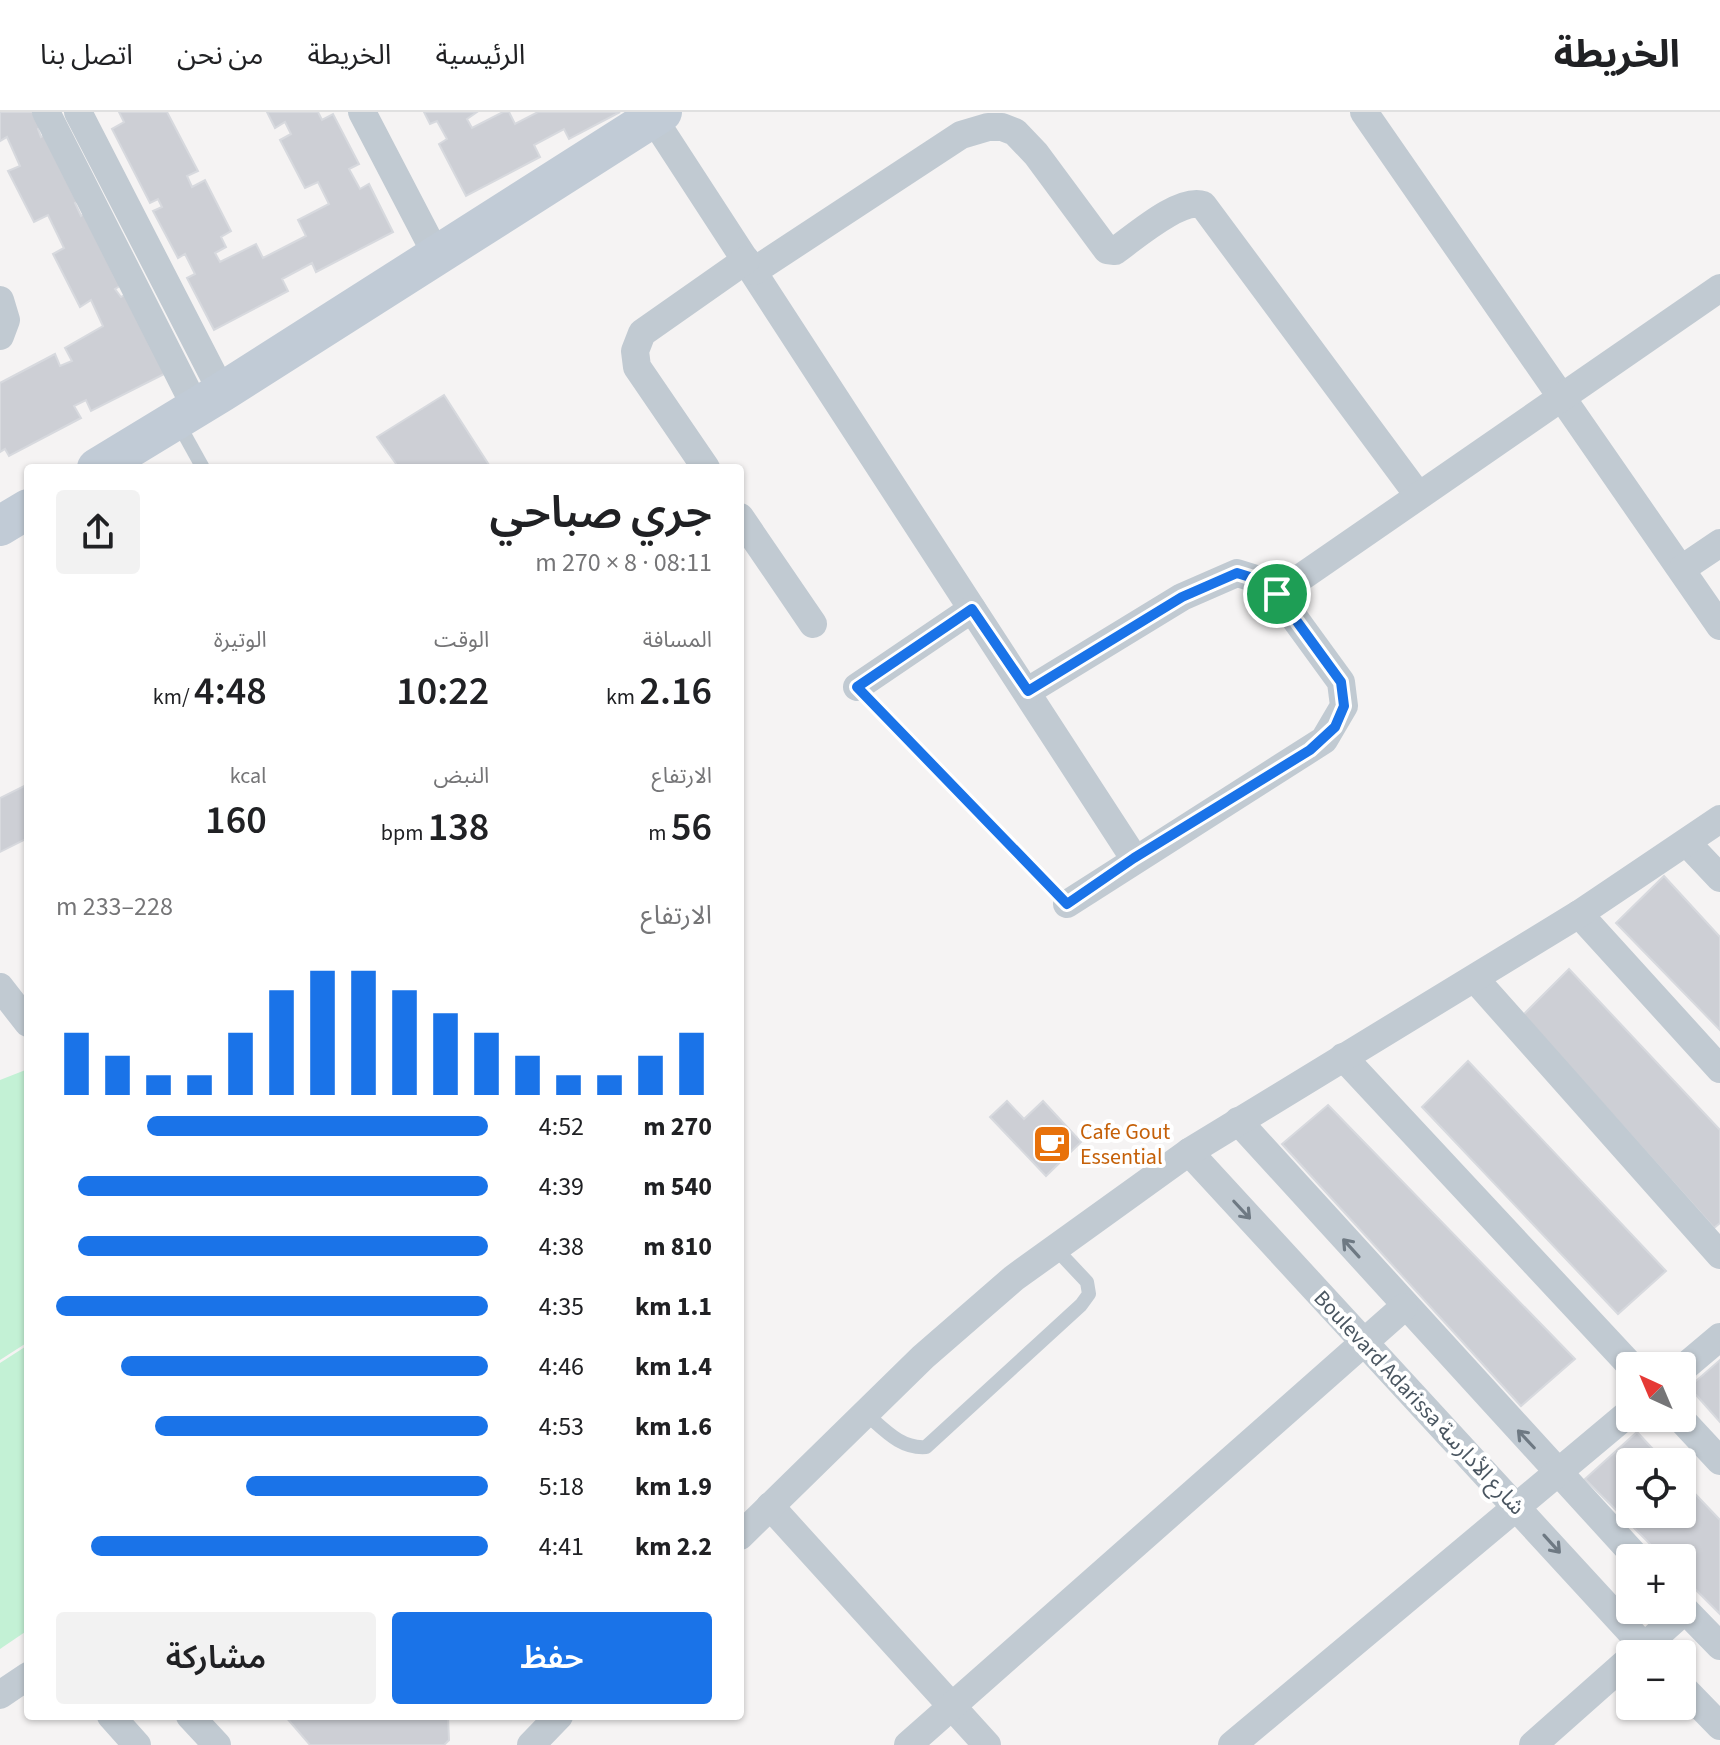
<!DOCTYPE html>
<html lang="ar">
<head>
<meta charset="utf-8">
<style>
	:root { --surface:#fff; --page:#f2f2f2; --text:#202124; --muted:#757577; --line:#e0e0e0; --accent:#1a73e8 }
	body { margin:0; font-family:"Source Sans 3","Noto Sans Arabic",sans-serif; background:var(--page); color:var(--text); direction:rtl; height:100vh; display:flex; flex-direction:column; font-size:30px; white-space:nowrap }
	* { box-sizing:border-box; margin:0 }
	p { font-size:26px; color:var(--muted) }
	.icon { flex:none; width:44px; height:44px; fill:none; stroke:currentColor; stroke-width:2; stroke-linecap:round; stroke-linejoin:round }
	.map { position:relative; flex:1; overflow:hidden; direction:ltr }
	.sheet { position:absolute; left:24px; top:352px; width:720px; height:1256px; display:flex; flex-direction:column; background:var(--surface); border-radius:8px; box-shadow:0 2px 6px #0004; direction:rtl }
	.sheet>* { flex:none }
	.needle { width:52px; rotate:316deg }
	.buttons { position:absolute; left:1616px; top:1240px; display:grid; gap:16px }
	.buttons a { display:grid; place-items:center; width:80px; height:80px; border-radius:8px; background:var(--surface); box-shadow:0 2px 6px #0004; font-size:40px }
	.pin { position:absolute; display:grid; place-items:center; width:68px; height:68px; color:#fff; margin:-34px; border:4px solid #fff; border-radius:50%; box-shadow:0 2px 8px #0007 }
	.round { display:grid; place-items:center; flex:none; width:84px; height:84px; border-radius:8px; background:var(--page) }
	.headline { display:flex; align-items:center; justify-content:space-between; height:136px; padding:0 32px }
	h1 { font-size:44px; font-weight:600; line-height:60px }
	.metrics { display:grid; grid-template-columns:repeat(3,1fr); gap:12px; height:136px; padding:8px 32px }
	.metrics div { display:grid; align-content:center }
	.metrics b { font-size:40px; font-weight:600 }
	.metrics small { font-size:22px; font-weight:400 }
	.metrics p { font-size:22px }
	.chart { height:224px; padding:16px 32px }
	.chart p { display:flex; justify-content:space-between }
	.chart svg { width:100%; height:144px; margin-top:8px; stroke:var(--accent); stroke-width:6 }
	.cta { display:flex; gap:16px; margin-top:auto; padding:16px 32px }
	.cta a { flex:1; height:92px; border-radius:8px; background:var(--accent); color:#fff; font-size:32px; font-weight:600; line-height:92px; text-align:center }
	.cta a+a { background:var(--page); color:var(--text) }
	ul { padding:0 32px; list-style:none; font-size:26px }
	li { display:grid; grid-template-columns:128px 96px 1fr; align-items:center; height:60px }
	li i { height:20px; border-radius:10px; background:var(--accent) }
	header { display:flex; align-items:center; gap:48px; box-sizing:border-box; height:112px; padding:0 40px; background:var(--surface); border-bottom:2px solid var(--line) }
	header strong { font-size:38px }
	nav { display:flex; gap:44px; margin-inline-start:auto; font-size:28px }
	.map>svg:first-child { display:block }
</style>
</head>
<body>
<header>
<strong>الخريطة</strong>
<nav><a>الرئيسية</a><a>الخريطة</a><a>من نحن</a><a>اتصل بنا</a></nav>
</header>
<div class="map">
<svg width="1720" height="1633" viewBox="0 0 1720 1633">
	<rect width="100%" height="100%" fill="#f5f3f3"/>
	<g fill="#c3f1d5">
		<path d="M 28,957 L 28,1230 L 0,1248 L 0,968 Z"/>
		<path d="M 28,1233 L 28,1518 L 0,1537 L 0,1251 Z"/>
	</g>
	<g fill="#cdcfd5" stroke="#d7d9de" stroke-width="2">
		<path d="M 0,0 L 42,0 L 48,12 L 38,17 L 41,25 L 51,19 L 87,85 L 75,91 L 81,104 L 91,96 L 128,169 L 115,177 L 121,185 L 133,178 L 174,257 L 91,299 L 86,288 L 74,294 L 81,306 L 9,344 L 5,337 L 0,340 L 0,271 L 55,242 L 60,254 L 72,249 L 65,236 L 103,214 L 91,188 L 80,195 L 53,142 L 64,136 L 48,103 L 34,110 L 8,59 L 20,54 L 7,25 L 0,29 Z"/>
		<path d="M 119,0 L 167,0 L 198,59 L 187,64 L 192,75 L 205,68 L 231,119 L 221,125 L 226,135 L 215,141 L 220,150 L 256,132 L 263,146 L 306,124 L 298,108 L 329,92 L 318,70 L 305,76 L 280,28 L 291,22 L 285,10 L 275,16 L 267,0 L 318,0 L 322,8 L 333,2 L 359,52 L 349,57 L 360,77 L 369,72 L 393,120 L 316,160 L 312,151 L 282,167 L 288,179 L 214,218 L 187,166 L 195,162 L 185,142 L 178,146 L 153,99 L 162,95 L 158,87 L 150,91 L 112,17 L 124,10 Z"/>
		<path d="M 424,0 L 477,0 L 467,7 L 472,16 L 503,0 L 509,0 L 515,12 L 538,0 L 620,0 L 569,27 L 564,17 L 534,33 L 540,45 L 466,84 L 439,32 L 447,27 L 437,9 L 430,12 Z"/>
		<path d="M 444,283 L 491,356 L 399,356 L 377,325 Z"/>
		<path d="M 28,672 L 28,726 L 0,740 L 0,686 Z"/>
		<path d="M 1664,764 L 1720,825 L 1720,918 L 1616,811 Z"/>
		<path d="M 1569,857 L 1720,1018 L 1720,1111 L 1714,1116 L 1523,903 Z"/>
		<path d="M 1468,949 L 1666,1159 L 1618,1202 L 1422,995 Z"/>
		<path d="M 1007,989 L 1024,1007 L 1043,989 L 1081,1030 L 1046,1064 L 990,1005 Z"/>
		<path d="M 1328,993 L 1575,1247 L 1521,1294 L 1282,1032 Z"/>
		<path d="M 1720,1248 L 1720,1310 L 1689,1275 Z"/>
		<path d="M 1637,1320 L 1665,1350 L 1630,1350 L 1630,1402 L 1682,1402 L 1682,1368 L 1720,1408 L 1720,1502 L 1682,1464 L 1682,1446 L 1664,1446 L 1585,1367 Z"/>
		<path d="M 285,1604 L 448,1604 L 449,1628 L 444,1633 L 310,1633 Z"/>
	</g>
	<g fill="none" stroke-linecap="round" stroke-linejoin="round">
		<path stroke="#7ad0a6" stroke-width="5" stroke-dasharray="6 4" stroke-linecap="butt" d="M 877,596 L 1048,773"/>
		<g stroke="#c1cad2" stroke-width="14">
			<path d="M 178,311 L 203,356"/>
			<path d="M 865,1301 C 884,1317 900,1337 926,1335 L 1081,1193 L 1089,1182 L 1087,1170 L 1056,1137"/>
		</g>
		<g stroke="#c1cad2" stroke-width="28">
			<path d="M 46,0 L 196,296"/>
			<path d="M 78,0 L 222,280"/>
			<path d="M 362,0 L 437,144"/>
			<path d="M 1364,0 L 1720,514"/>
			<path d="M 653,6 L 1134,746"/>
			<path d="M 754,159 L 961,23 L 988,15 L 1002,15 L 1015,20 L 1036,42 L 1107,138 L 1115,139 C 1135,125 1180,85 1203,93 L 1418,383"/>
			<path d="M 0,188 L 6,208 L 0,224"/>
			<path d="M 706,356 L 637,255 L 635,239 L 642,221 L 746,148"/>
			<path d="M 740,405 L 813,512"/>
			<path d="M 1683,456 L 1720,431"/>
			<path d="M 1277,482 L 1720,176"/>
			<path d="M 857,575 L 972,497"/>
			<path d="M 1028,579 L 1182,485 L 1237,461 L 1266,470 L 1277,482 L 1341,570 L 1344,594 L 1324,628 L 1067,792"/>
			<path d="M 1687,731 L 1720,766"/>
			<path d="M 1579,802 L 1720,957"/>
			<path d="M 1475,867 L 1720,1143"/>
			<path d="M 0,875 L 28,911"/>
			<path d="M 1343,945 L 1631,1254"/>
			<path d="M 1238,1009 L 1637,1446"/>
			<path d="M 1189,1040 L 1651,1542"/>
			<path d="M 1682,1257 L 1720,1225"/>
			<path d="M 1680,1306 L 1720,1349"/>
			<path d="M 770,1394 L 987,1633"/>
			<path d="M 740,1424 L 923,1245 L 1014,1166 L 1189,1040 L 1579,802 L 1720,707"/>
			<path d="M 1682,1495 L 1720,1534"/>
			<path d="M 1636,1542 L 1685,1498"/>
			<path d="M 1682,1575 L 1720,1614"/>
			<path d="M 0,1583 L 28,1564"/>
			<path d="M 111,1604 L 137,1633"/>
			<path d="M 190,1604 L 217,1633"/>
			<path d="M 531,1633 L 559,1604"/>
			<path d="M 908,1633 L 1404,1195"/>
			<path d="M 1232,1633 L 1630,1300"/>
			<path d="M 1533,1633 L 1630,1547"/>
		</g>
		<g stroke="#c1cbd6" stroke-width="40">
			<path d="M 97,356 L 222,280 L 662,0"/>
			<path d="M 0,414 L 28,397"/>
		</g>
	</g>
	<defs><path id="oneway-shaft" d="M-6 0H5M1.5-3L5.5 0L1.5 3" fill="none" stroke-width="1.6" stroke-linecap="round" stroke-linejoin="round" transform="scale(2)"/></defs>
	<g stroke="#6e7983">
		<use href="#oneway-shaft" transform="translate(1242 1098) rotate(47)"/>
		<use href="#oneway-shaft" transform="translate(1351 1136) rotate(-132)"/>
		<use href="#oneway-shaft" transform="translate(1526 1327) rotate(-133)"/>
		<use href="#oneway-shaft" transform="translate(1552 1432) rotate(48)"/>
	</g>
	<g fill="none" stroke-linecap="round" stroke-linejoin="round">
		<defs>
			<path id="route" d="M 1237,461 L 1266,470 L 1277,482 L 1341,570 L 1344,594 L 1335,615 L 1310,638 L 1134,746 L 1067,792 L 857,575 L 972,497 L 1028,579 L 1182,485 Z"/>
		</defs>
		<use href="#route" stroke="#fff" stroke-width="16"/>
		<use href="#route" stroke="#1a73e8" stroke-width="10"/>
	</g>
	<defs>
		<symbol id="cafe-square" viewBox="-11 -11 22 22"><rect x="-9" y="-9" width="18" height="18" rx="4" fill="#e8710a" stroke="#fff"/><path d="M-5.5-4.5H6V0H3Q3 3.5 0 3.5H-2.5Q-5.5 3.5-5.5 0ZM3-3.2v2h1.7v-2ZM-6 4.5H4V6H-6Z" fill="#fff"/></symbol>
	</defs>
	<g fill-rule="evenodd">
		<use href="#cafe-square" x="1030" y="1010" width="44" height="44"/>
	</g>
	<g text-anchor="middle" stroke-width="8" stroke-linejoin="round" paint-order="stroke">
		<g font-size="22" fill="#c56008" stroke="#fff" text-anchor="start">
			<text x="1080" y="1027">Cafe Gout<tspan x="1080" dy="25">Essential</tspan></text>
		</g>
		<g font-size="22" fill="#4a5661" stroke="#fff">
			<text transform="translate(1420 1290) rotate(47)" y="8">Boulevard Adarissa شارع الأدارسة</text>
		</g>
	</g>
</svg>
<div class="buttons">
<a><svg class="needle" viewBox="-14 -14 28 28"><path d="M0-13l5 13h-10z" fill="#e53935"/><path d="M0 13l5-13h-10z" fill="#757577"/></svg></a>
<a><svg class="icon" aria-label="locate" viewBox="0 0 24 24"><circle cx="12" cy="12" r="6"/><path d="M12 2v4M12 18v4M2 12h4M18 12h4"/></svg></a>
<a>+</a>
<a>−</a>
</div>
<div class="pin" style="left:1277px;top:482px;background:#1e9e55"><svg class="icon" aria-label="arrive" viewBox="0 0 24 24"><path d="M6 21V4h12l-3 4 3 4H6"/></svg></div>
<section class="sheet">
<div class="headline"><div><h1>جري صباحي</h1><p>08:11 · 8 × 270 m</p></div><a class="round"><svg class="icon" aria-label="share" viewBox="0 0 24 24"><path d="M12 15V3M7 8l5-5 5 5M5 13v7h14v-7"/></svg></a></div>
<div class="metrics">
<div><p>المسافة</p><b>2.16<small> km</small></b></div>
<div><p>الوقت</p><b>10:22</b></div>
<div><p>الوتيرة</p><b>4:48<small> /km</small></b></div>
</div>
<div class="metrics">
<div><p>الارتفاع</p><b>56<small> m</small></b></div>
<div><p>النبض</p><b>138<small> bpm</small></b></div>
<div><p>kcal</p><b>160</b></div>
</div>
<div class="chart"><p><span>الارتفاع</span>228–233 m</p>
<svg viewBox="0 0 160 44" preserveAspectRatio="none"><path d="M5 44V25M15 44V32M25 44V38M35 44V38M45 44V25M55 44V12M65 44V6M75 44V6M85 44V12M95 44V19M105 44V25M115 44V32M125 44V38M135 44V38M145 44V32M155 44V25"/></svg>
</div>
<ul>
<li><b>270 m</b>4:52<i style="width:79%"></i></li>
<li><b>540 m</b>4:39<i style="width:95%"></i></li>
<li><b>810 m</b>4:38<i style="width:95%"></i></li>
<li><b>1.1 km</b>4:35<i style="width:100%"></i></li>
<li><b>1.4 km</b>4:46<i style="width:85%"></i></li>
<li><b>1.6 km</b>4:53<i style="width:77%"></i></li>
<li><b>1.9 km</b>5:18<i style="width:56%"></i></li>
<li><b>2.2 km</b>4:41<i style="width:92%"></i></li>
</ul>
<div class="cta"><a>حفظ</a><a>مشاركة</a></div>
</section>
</div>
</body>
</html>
